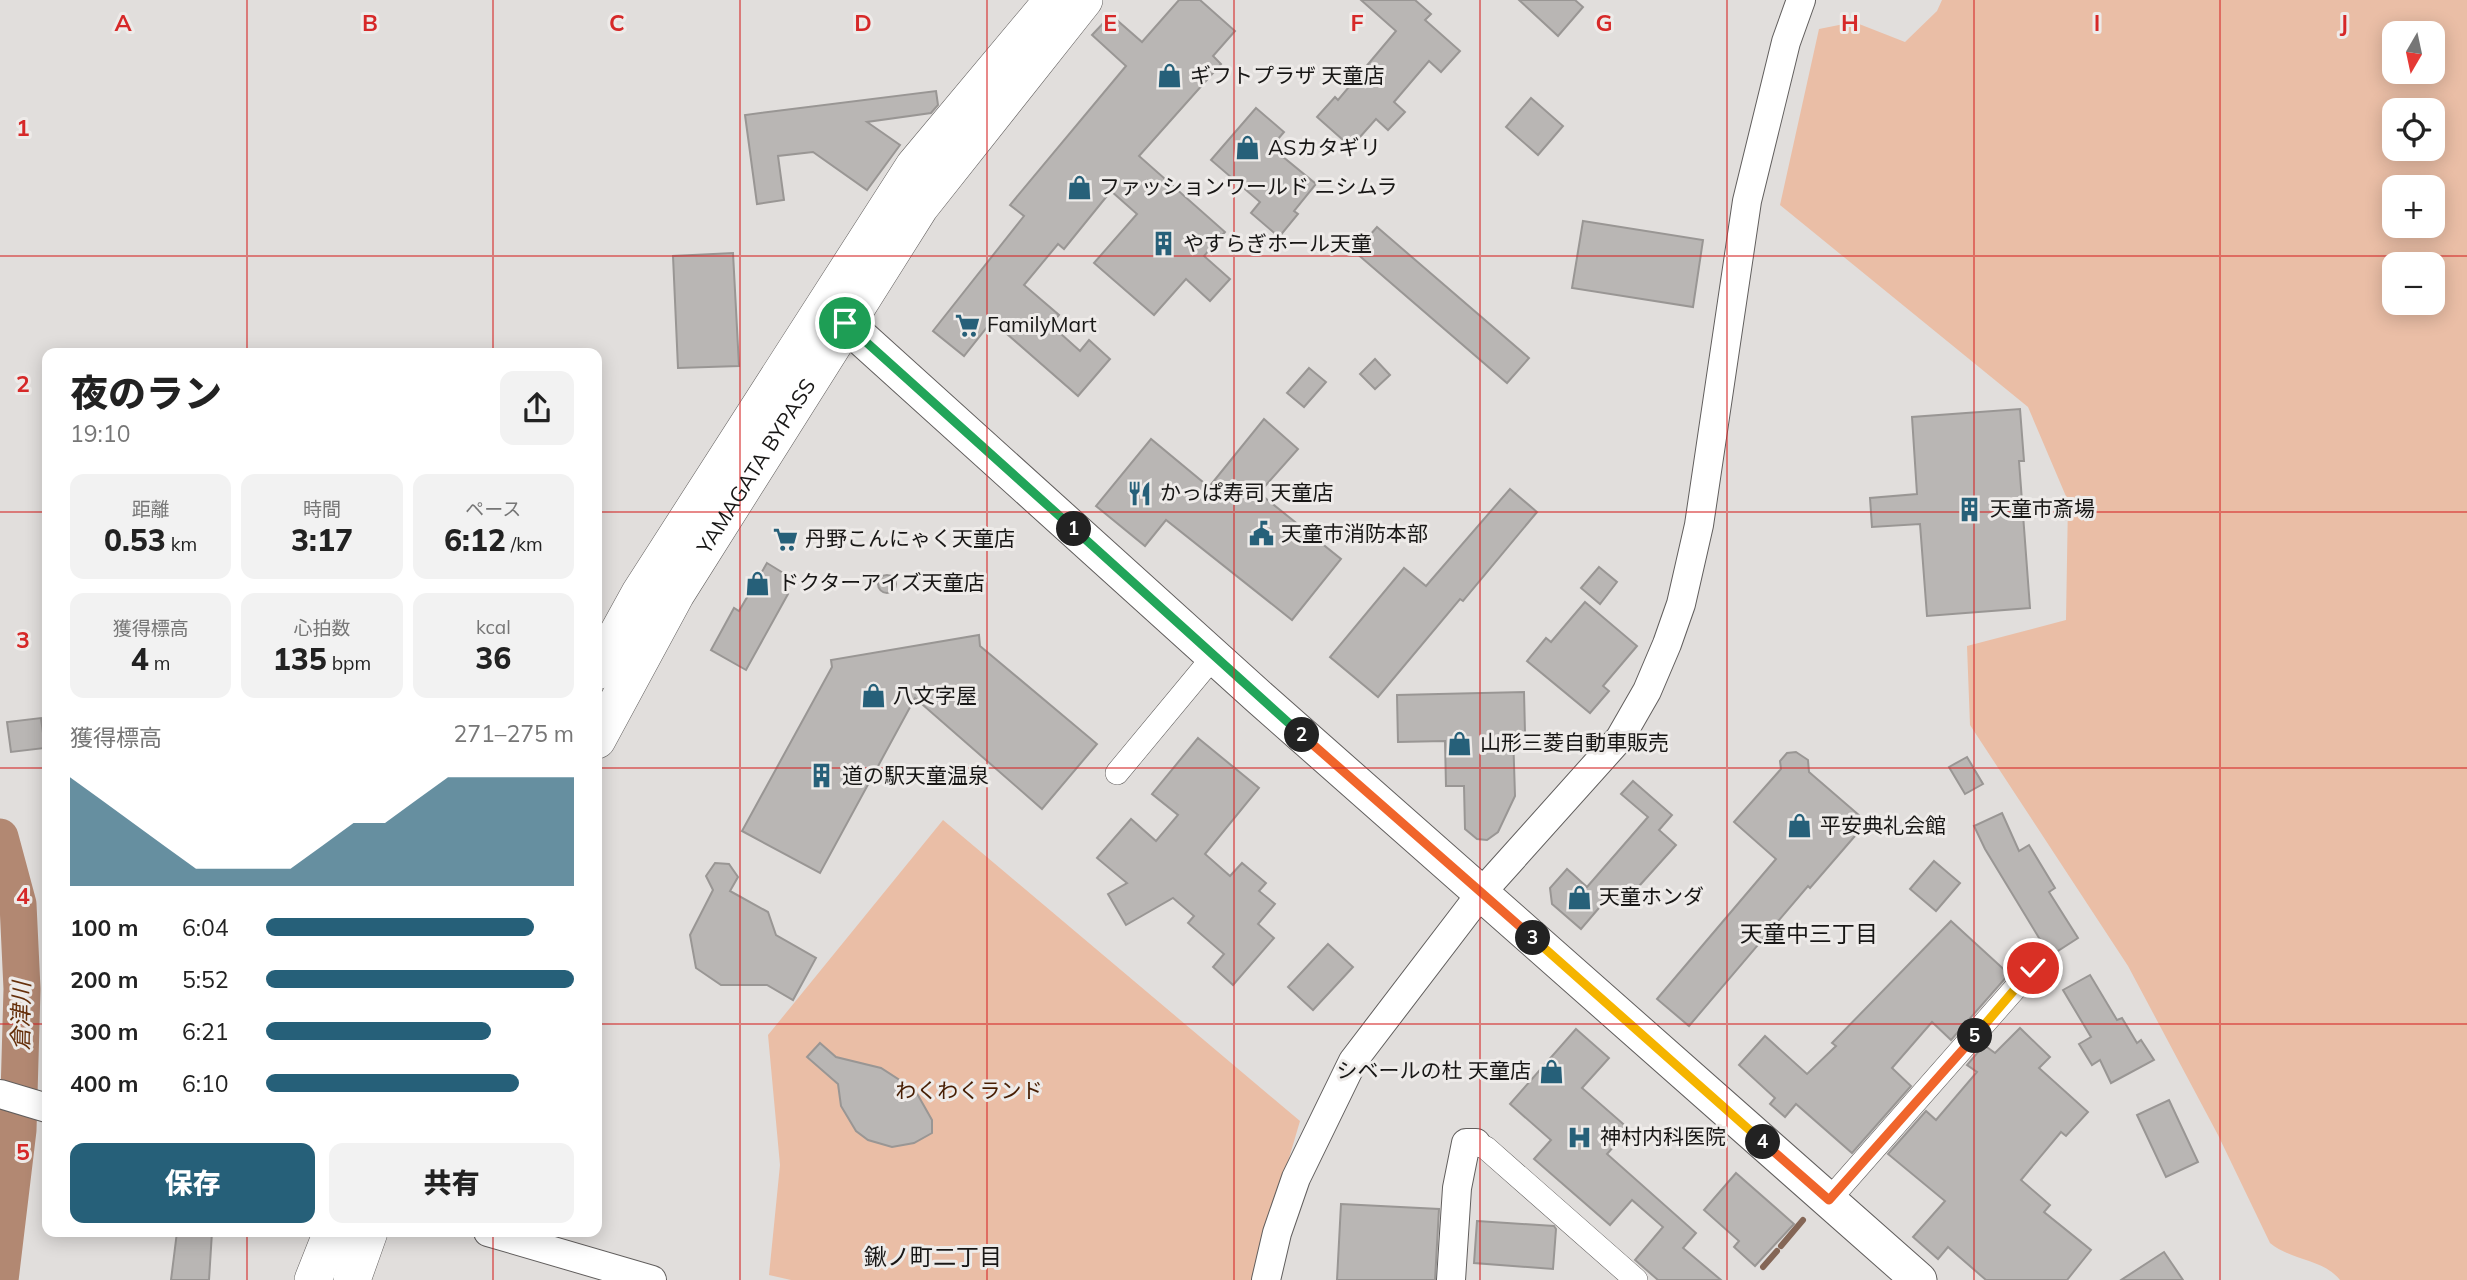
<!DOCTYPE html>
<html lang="ja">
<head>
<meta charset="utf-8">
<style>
	:root { --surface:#fff; --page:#f2f2f2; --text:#222; --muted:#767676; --accent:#266079 }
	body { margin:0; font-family:Mulish,"Noto Sans JP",sans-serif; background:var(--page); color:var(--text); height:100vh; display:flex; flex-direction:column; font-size:26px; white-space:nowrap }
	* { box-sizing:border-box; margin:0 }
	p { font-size:23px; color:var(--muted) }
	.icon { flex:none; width:38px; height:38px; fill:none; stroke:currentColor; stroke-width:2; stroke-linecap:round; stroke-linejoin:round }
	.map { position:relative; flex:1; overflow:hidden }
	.details { position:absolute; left:42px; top:348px; width:560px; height:889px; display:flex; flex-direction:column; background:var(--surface); border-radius:14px; box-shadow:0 4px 18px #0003 }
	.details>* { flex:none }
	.needle { width:46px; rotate:189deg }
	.buttons { position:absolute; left:2382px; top:21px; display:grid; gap:14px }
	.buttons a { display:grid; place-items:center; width:63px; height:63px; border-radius:14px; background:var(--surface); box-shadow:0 4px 18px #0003; font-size:35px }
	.pin { position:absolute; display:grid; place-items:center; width:60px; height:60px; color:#fff; margin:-30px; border:4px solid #fff; border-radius:50%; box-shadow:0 2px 7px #0007 }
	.km { position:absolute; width:35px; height:35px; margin:-18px; border-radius:50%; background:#222; color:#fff; font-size:19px; line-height:35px; text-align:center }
	.round { display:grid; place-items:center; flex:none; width:74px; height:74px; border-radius:14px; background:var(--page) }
	.headline { display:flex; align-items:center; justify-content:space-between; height:119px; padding:0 28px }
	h1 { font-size:38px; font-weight:800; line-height:52px }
	.figures { display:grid; grid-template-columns:repeat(3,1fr); gap:10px; height:119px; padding:7px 28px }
	.figures div { display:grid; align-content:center; border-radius:14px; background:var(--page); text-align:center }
	.figures b { font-size:30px; font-weight:800 }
	.figures small { font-size:19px; font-weight:400 }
	.figures p { font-size:19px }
	.chart { height:196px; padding:14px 28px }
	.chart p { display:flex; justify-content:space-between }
	.chart svg { width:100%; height:126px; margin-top:7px; fill:var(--accent); opacity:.7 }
	.cta { display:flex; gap:14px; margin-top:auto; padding:14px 28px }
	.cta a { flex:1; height:80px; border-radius:14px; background:var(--accent); color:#fff; font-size:28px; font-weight:800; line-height:80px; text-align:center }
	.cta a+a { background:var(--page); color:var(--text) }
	ul { padding:0 28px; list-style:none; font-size:23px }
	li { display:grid; grid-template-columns:112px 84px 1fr; align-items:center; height:52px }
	li i { height:18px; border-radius:9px; background:var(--accent) }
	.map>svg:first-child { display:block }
</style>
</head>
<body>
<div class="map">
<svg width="2467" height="1280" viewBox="0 0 2467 1280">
	<rect width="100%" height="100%" fill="#e1dedc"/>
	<g fill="#eabea6" fill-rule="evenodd">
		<path d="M 1942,0 L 2467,0 L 2467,1280 L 2340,1280 C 2323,1259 2292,1261 2270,1243 L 2218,1135 L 2128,966 L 1970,725 L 1967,646 L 2066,620 L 2068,501 L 2028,407 L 1780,205 L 1819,29 L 1854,22 L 1905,42 L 1937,11 ZM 2394,33 L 2432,33 L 2432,72 L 2394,72 ZM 2394,110 L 2432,110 L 2432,149 L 2394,149 ZM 2394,187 L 2432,187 L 2432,226 L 2394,226 ZM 2394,264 L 2432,264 L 2432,303 L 2394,303 Z"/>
		<path d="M 943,820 L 1300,1121 L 1253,1280 L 791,1280 L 769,1275 L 780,1165 L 768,1035 Z"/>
	</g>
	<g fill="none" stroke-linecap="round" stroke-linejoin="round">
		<g stroke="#846656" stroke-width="6">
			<path d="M 1781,1246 L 1803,1220"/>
			<path d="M 1763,1267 L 1777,1251"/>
		</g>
		<path stroke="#b28872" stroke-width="37" d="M 0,837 L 18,904 L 22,989 L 18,1130 L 0,1280"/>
	</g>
	<g fill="#b9b6b4" stroke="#999694" stroke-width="2">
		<path d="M 1179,0 L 1200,0 L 1235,31 L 1213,56 L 1221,64 L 1139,156 L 1225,232 L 1204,256 L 1230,279 L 1210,301 L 1186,279 L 1154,315 L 1094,263 L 1137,214 L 1111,191 L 1064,249 L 1058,244 L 1024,285 L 1059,315 L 1051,325 L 1080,351 L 1089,340 L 1110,359 L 1078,396 L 992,321 L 964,356 L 933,331 L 1024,216 L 1010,205 L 1126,66 L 1092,35 L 1111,15 L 1142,42 Z"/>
		<path d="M 1361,0 L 1415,0 L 1431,14 L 1425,20 L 1460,51 L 1441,72 L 1429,61 L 1394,102 L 1405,112 L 1388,130 L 1376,119 L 1351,147 L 1317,117 L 1335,97 L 1338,100 L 1396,31 Z"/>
		<path d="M 1519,0 L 1575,0 L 1583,7 L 1558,36 Z"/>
		<path d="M 936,91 L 938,105 L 931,113 L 867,122 L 900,145 L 867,190 L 813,152 L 778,156 L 784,200 L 757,204 L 745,115 Z"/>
		<path d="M 1531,98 L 1563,126 L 1538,155 L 1506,127 Z"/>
		<path d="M 1256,108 L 1284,132 L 1271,147 L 1316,184 L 1294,211 L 1298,214 L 1279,237 L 1251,213 L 1260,202 L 1211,160 Z"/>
		<path d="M 1583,221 L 1703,240 L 1693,307 L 1572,288 Z"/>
		<path d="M 1377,227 L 1529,358 L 1507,383 L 1355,252 Z"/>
		<path d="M 733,253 L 739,366 L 678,368 L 673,256 Z"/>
		<path d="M 1375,359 L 1390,375 L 1375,389 L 1360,374 Z"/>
		<path d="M 1309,368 L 1326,382 L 1304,407 L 1287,393 Z"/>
		<path d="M 2020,409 L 2024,461 L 2019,461 L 2030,608 L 1927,616 L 1920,524 L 1872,527 L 1870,498 L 1917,494 L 1912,417 Z"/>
		<path d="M 1264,419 L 1298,449 L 1259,493 L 1341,559 L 1292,620 L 1166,520 L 1145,546 L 1096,506 L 1151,439 L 1209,487 Z"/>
		<path d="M 1510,489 L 1537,512 L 1463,601 L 1460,599 L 1378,697 L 1330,657 L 1404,568 L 1426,586 Z"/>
		<path d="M 767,563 L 793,579 L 785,592 L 788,594 L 746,670 L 711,650 L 734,608 L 739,611 Z"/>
		<path d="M 1599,567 L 1617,582 L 1600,604 L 1581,588 Z"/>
		<circle cx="887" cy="584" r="9"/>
		<path d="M 1585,602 L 1637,646 L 1603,686 L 1609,691 L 1590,713 L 1527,661 L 1546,638 L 1551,642 Z"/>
		<path d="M 979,635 L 980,646 L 1097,744 L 1042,809 L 915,698 L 820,873 L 742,831 L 832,667 L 831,660 Z"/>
		<path d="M 1524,692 L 1525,733 L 1513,733 L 1515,796 L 1498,832 L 1487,840 L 1477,839 L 1465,829 L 1464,786 L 1446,786 L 1445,741 L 1398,742 L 1397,695 Z"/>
		<path d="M 41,718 L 45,748 L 11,752 L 7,722 Z"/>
		<path d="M 1198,738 L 1259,788 L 1205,854 L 1230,876 L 1242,863 L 1266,883 L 1259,891 L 1275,904 L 1258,924 L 1274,938 L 1233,985 L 1213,967 L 1224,954 L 1188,923 L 1194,916 L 1173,898 L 1126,925 L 1108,894 L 1127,883 L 1097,858 L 1131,819 L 1156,841 L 1178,815 L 1152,794 Z"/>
		<path d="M 1796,752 L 1808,760 L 1809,772 L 1867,822 L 1810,888 L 1808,886 L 1689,1026 L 1657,999 L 1776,859 L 1734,822 L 1781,769 L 1780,761 L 1787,753 Z"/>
		<path d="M 1967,757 L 1983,784 L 1965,794 L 1949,767 Z"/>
		<path d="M 1633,781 L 1672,815 L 1659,830 L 1676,845 L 1622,905 L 1610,895 L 1581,929 L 1552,904 L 1550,888 L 1567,869 L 1587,887 L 1648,817 L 1621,794 Z"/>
		<path d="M 2002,813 L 2019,851 L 2029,845 L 2055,888 L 2049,892 L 2078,938 L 2050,956 L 1985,849 L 1974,826 Z"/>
		<path d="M 1934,861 L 1960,883 L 1936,911 L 1910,889 Z"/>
		<path d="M 715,863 L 729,864 L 738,877 L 730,891 L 768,912 L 776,935 L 816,958 L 793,1000 L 767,985 L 721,985 L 696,968 L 690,935 L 713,890 L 706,876 Z"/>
		<path d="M 1951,921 L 2009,974 L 1951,1040 L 1932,1022 L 1892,1068 L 1911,1086 L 1852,1153 L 1796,1104 L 1785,1117 L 1770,1104 L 1775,1098 L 1739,1065 L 1765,1036 L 1807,1074 L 1836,1046 L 1832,1043 Z"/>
		<path d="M 1328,944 L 1353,967 L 1313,1010 L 1288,987 Z"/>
		<path d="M 2090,975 L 2117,1020 L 2122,1018 L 2137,1043 L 2141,1040 L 2154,1060 L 2111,1083 L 2100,1060 L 2092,1065 L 2079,1044 L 2091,1037 L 2063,990 Z"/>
		<path d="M 2020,1028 L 2050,1057 L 2039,1068 L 2088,1112 L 2066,1136 L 2061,1132 L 2021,1180 L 2050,1205 L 2044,1212 L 2091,1250 L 2067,1280 L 1986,1280 L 1948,1247 L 1938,1259 L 1913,1237 L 1945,1201 L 1888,1154 L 1926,1111 L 1936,1120 L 1977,1072 L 1967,1065 L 1984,1045 L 1995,1053 Z"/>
		<path d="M 1576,1029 L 1609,1058 L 1582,1088 L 1629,1129 L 1607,1154 L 1696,1233 L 1683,1248 L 1721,1280 L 1658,1280 L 1635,1260 L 1663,1227 L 1632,1200 L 1610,1225 L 1534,1159 L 1551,1140 L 1510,1104 Z"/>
		<path d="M 820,1043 L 836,1057 L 881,1068 L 915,1090 L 932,1120 L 932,1133 L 914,1143 L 892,1147 L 868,1140 L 856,1131 L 841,1106 L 838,1084 L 807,1057 Z"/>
		<path d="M 2169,1100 L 2198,1162 L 2166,1177 L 2137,1115 Z"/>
		<path d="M 1736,1173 L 1794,1224 L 1755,1266 L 1734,1247 L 1739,1241 L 1704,1210 Z"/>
		<path d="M 1341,1204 L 1439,1209 L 1435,1280 L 1337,1280 Z"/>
		<path d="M 1477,1221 L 1554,1226 L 1556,1229 L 1553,1269 L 1474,1263 Z"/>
		<path d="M 177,1232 L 212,1232 L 209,1280 L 171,1280 Z"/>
		<path d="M 2164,1252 L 2183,1280 L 2121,1280 Z"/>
	</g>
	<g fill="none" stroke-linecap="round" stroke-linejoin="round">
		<defs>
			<g id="minor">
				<path d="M 1117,773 L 1214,656"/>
				<path d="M 1476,1143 L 1486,1148 L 1636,1280"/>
				<path d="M 1829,1200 L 2033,968"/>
			</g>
			<g id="tertiary">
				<path d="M 0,1094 L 47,1108"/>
				<path d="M 488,1232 L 652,1280"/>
				<path d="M 1266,1280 L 1277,1233 L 1296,1178 L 1353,1061 L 1482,892 L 1620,738 L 1647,691 L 1667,644 L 1681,604 L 1699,525 L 1747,201 L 1786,42 L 1801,0"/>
				<path d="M 1451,1280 L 1457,1188 L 1466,1143 L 1476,1143"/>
			</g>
			<path id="primary" d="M 845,323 L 1260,698 L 1919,1280"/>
			<g id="trunk">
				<path d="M 597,671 L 640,593 L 914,166 L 1047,7"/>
				<path id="s1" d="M 597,740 L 676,594 L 920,207 L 1084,0"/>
				<path d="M 313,1280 L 332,1232"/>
				<path d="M 352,1280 L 369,1232"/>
			</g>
		</defs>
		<use href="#minor" stroke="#615e5d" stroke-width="24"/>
		<use href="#tertiary" stroke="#615e5d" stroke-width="30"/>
		<use href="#primary" stroke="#615e5d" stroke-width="37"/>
		<use href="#trunk" stroke="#615e5d" stroke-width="38"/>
		<use href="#minor" stroke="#fff" stroke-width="23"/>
		<use href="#tertiary" stroke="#fff" stroke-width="28"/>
		<use href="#primary" stroke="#fff" stroke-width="35"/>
		<use href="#trunk" stroke="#fff" stroke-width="37"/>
	</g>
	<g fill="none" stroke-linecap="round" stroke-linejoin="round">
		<defs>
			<path id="split-1" d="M 845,323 L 1074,529"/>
			<path id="split-2" d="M 1074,529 L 1302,735"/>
			<path id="split-3" d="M 1302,735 L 1533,938"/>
			<path id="split-4" d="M 1533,938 L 1763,1142"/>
			<path id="split-5" d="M 1763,1142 L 1829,1200 L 1975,1036"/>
			<path id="split-6" d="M 1975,1036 L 2033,968"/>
		</defs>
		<use href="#split-1" stroke="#fff" stroke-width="14"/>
		<use href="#split-2" stroke="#fff" stroke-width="14"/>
		<use href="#split-3" stroke="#fff" stroke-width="14"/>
		<use href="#split-4" stroke="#fff" stroke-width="14"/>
		<use href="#split-5" stroke="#fff" stroke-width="14"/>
		<use href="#split-6" stroke="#fff" stroke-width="14"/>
		<use href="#split-1" stroke="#22a559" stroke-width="9"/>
		<use href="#split-2" stroke="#22a559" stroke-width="9"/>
		<use href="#split-3" stroke="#f0652b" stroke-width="9"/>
		<use href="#split-4" stroke="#f5b400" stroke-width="9"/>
		<use href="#split-5" stroke="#f0652b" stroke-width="9"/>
		<use href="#split-6" stroke="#f5b400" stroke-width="9"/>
	</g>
	<path fill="none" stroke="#d62828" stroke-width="2" stroke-opacity="0.55" d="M 247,0 L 247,354M 493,0 L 493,354M 740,0 L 740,1280M 987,0 L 987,1280M 1234,0 L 1234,1280M 1480,0 L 1480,1280M 1727,0 L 1727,1280M 1974,0 L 1974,1280M 2220,0 L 2220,1280M 0,256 L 2467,256M 0,512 L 47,512M 597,512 L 2467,512M 0,768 L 47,768M 597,768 L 2467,768M 0,1024 L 47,1024M 597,1024 L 2467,1024M 247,1232 L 247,1280M 493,1232 L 493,1280"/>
	<defs>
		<symbol id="shop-bare" viewBox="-9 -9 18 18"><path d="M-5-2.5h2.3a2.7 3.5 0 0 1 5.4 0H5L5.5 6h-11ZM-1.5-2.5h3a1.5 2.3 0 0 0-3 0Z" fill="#266079" stroke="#eeebe9" stroke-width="2.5" paint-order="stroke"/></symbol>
		<symbol id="building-bare" viewBox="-9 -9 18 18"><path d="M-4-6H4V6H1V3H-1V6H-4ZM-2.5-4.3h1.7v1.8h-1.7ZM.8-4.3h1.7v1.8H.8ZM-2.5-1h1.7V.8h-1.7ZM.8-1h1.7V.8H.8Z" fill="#266079" stroke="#eeebe9" stroke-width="2.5" paint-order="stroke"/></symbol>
		<symbol id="supermarket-bare" viewBox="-9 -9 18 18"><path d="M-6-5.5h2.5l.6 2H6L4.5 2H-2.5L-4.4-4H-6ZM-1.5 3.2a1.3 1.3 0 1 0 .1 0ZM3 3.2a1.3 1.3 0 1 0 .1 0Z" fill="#266079" stroke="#eeebe9" stroke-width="2.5" paint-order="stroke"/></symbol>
		<symbol id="restaurant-bare" viewBox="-9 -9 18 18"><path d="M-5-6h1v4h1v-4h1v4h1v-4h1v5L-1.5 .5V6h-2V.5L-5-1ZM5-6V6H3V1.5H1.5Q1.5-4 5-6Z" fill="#266079" stroke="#eeebe9" stroke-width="2.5" paint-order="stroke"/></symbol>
		<symbol id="civic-bare" viewBox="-9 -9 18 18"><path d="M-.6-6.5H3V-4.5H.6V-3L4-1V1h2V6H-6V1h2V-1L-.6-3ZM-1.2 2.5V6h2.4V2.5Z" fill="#266079" stroke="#eeebe9" stroke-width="2.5" paint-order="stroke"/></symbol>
		<symbol id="hospital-bare" viewBox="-9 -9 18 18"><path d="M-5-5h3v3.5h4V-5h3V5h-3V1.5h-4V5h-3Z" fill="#266079" stroke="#eeebe9" stroke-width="2.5" paint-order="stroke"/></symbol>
	</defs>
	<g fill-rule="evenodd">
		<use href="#shop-bare" x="1152" y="58" width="35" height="35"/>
		<use href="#shop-bare" x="1230" y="130" width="35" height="35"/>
		<use href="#shop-bare" x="1062" y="170" width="35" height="35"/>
		<use href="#building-bare" x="1146" y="226" width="35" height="35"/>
		<use href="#supermarket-bare" x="950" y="308" width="35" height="35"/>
		<use href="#restaurant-bare" x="1122" y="476" width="35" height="35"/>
		<use href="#building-bare" x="1952" y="492" width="35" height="35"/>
		<use href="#civic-bare" x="1244" y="516" width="35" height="35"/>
		<use href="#supermarket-bare" x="768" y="522" width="35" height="35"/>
		<use href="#shop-bare" x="740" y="566" width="35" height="35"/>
		<use href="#shop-bare" x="856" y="678" width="35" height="35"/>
		<use href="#shop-bare" x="1442" y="726" width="35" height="35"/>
		<use href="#building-bare" x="804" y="758" width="35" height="35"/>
		<use href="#shop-bare" x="1782" y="808" width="35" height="35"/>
		<use href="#shop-bare" x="1562" y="880" width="35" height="35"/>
		<use href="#shop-bare" x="1534" y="1054" width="35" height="35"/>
		<use href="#hospital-bare" x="1562" y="1120" width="35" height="35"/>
	</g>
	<g text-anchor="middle" stroke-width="6" stroke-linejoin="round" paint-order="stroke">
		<g font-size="21" fill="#181716" stroke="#eeebe9" text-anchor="start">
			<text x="1190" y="83">ギフトプラザ 天童店</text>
			<text x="1268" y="155">ASカタギリ</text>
			<text x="1099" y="194">ファッションワールド ニシムラ</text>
			<text x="1183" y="251">やすらぎホール天童</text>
			<text x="987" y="332">FamilyMart</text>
			<text x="1160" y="500">かっぱ寿司 天童店</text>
			<text x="1990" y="516">天童市斎場</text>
			<text x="1281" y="541">天童市消防本部</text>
			<text x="805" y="546">丹野こんにゃく天童店</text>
			<text x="778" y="590">ドクターアイズ天童店</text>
			<text x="893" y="703">八文字屋</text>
			<text x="1480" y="750">山形三菱自動車販売</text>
			<text x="842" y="783">道の駅天童温泉</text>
			<text x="1820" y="833">平安典礼会館</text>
			<text x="1599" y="904">天童ホンダ</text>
			<text x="1531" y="1078" text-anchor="end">シベールの杜 天童店</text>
			<text x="1600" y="1144">神村内科医院</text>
		</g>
		<g font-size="21" fill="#181716" stroke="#eeebe9">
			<text dy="7" stroke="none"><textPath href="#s1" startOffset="317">YAMAGATA BYPASS</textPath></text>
		</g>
		<g font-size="21" fill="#471e03" stroke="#eeebe9">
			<text x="969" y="1098">わくわくランド</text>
		</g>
		<g font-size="23" fill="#181716" stroke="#eeebe9">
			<text x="1809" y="942">天童中三丁目</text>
			<text x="933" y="1265">鍬ノ町二丁目</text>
		</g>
		<g font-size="23" font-style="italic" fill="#66300b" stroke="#eeebe9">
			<text transform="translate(21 1016) rotate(-89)" y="8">倉津川</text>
		</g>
	</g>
	<g font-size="23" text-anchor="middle" font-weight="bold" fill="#d62828" stroke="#eeebe9" stroke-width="6" stroke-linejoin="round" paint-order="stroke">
		<text x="123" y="31">A</text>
		<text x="370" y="31">B</text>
		<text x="617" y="31">C</text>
		<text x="863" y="31">D</text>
		<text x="1110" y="31">E</text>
		<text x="1357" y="31">F</text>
		<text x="1604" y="31">G</text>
		<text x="1850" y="31">H</text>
		<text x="2097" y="31">I</text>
		<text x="2344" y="31">J</text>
		<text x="23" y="136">1</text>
		<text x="23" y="392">2</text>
		<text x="23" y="648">3</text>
		<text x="23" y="904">4</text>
		<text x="23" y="1160">5</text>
	</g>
</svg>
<div class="buttons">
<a><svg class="needle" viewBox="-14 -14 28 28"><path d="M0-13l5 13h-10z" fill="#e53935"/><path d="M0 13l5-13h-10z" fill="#767676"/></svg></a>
<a><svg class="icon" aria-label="locate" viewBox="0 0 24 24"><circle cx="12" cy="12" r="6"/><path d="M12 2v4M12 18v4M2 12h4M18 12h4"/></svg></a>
<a>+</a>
<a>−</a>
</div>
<div class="pin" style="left:845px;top:323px;background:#1e9e55"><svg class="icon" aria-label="arrive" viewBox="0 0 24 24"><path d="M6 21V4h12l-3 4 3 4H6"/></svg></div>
<div class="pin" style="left:2033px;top:968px;background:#d93025"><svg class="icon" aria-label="check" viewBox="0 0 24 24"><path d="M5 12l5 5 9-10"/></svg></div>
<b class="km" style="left:1074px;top:529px">1</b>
<b class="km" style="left:1302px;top:735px">2</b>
<b class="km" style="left:1533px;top:938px">3</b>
<b class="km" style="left:1763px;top:1142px">4</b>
<b class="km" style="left:1975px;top:1036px">5</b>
<section class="details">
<div class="headline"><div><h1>夜のラン</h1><p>19:10</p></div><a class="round"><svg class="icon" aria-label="share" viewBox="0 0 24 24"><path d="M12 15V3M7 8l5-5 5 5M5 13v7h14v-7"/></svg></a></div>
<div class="figures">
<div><p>距離</p><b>0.53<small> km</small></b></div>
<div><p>時間</p><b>3:17</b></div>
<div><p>ペース</p><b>6:12<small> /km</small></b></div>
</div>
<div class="figures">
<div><p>獲得標高</p><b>4<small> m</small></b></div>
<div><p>心拍数</p><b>135<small> bpm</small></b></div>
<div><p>kcal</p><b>36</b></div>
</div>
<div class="chart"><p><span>獲得標高</span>271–275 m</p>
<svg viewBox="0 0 160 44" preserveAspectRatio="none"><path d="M0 44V6L10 14L20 22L30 30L40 38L50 38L60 38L70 38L80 30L90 22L100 22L110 14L120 6L130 6L140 6L150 6L160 6V44z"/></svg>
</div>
<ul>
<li><b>100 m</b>6:04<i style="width:87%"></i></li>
<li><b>200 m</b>5:52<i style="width:100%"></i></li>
<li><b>300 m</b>6:21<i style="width:73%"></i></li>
<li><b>400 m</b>6:10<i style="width:82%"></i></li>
</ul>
<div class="cta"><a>保存</a><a>共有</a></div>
</section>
</div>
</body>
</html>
